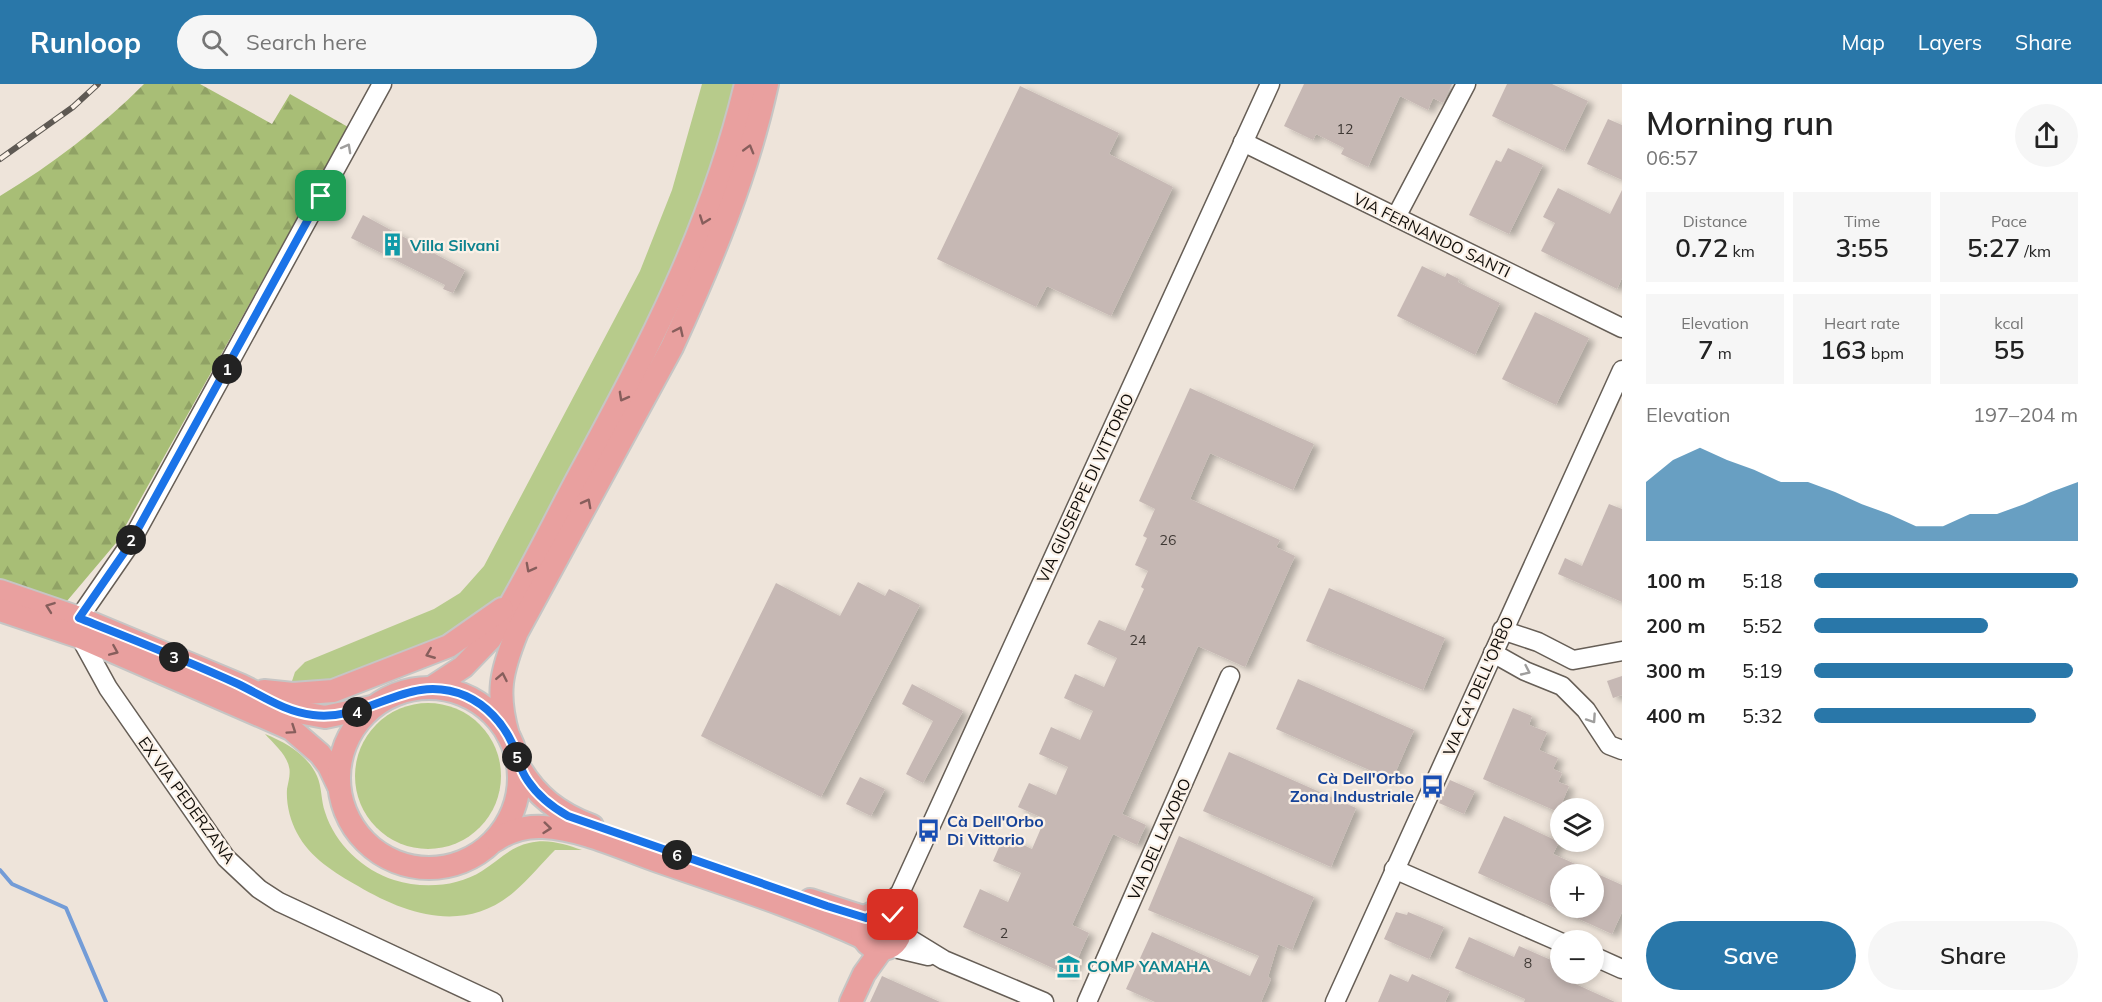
<!DOCTYPE html>
<html lang="en">
<head>
<meta charset="utf-8">
<style>
	:root { --surface:#fff; --page:#f6f6f6; --text:#222; --muted:#767676; --accent:#2977a9 }
	body { margin:0; font-family:Mulish,sans-serif; background:var(--page); color:var(--text); height:100vh; display:flex; flex-direction:column; font-size:22px; white-space:nowrap }
	* { box-sizing:border-box; margin:0 }
	p { font-size:20px; color:var(--muted) }
	.icon { flex:none; width:33px; height:33px; fill:none; stroke:currentColor; stroke-width:2; stroke-linecap:round; stroke-linejoin:round }
	.map { position:relative; flex:1; overflow:hidden }
	.details { display:flex; flex-direction:column; background:var(--surface); width:480px }
	.details>* { flex:none }
	.fabs { position:absolute; left:1550px; top:714px; display:grid; gap:12px }
	.fabs a { display:grid; place-items:center; width:54px; height:54px; border-radius:50%; background:var(--surface); box-shadow:0 3px 9px #0003; font-size:30px }
	.pin { position:absolute; display:grid; place-items:center; width:51px; height:51px; color:#fff; margin:-26px; border-radius:12px; box-shadow:0 3px 9px #0006 }
	.km { position:absolute; width:30px; height:30px; margin:-15px; border-radius:50%; background:#222; color:#fff; font-size:16px; line-height:30px; text-align:center }
	.round { display:grid; place-items:center; flex:none; width:63px; height:63px; border-radius:32px; background:var(--page) }
	.overview { display:flex; align-items:center; justify-content:space-between; height:102px; padding:0 24px }
	h1 { font-size:33px; font-weight:600; line-height:45px }
	.figures { display:grid; grid-template-columns:repeat(3,1fr); gap:9px; height:102px; padding:6px 24px }
	.figures div { display:grid; align-content:center; border-radius:0px; background:var(--page); text-align:center }
	.figures b { font-size:26px; font-weight:600 }
	.figures small { font-size:16px; font-weight:400 }
	.figures p { font-size:16px }
	.chart { height:168px; padding:12px 24px }
	.chart p { display:flex; justify-content:space-between }
	.chart svg { width:100%; height:108px; margin-top:6px; fill:var(--accent); opacity:.7 }
	.primary-button { display:flex; gap:12px; margin-top:auto; padding:12px 24px }
	.primary-button a { flex:1; height:69px; border-radius:36px; background:var(--accent); color:#fff; font-size:24px; font-weight:600; line-height:69px; text-align:center }
	.primary-button a+a { background:var(--page); color:var(--text) }
	ul { padding:0 24px; list-style:none; font-size:20px }
	li { display:grid; grid-template-columns:96px 72px 1fr; align-items:center; height:45px }
	li i { height:15px; border-radius:8px; background:var(--accent) }
	header { display:flex; align-items:center; gap:36px; box-sizing:border-box; height:84px; padding:0 30px; background:var(--accent); color:#fff }
	header strong { font-size:28px }
	nav { display:flex; gap:33px; margin-inline-start:auto; font-size:21px }
	.search { width:420px; height:54px; background:var(--page); display:flex; align-items:center; gap:15px; box-sizing:border-box; padding:0 21px; border-radius:33px; color:var(--muted); font-size:22px }
	main { display:flex; flex:1; min-height:0 }
	.map>svg:first-child { display:block }
</style>
</head>
<body>
<header>
<strong>Runloop</strong>
<div class="search"><svg class="icon" aria-label="search" viewBox="0 0 24 24"><circle cx="10" cy="10" r="6"/><path d="M15 15l6 6"/></svg>Search here</div>
<nav><a>Map</a><a>Layers</a><a>Share</a></nav>
</header>
<main>
<div class="map">
<svg width="1622" height="918" viewBox="0 0 1622 918">
	<defs>
		<pattern id="forest-firs" width="22" height="20" patternUnits="userSpaceOnUse" patternTransform="scale(1.5)"><rect width="22" height="20" fill="#a8be76"/><path d="M5 1l3.5 6h-7zM16 11l3.5 6h-7z" fill="#90a265"/></pattern>
		<filter id="shadow"><feDropShadow dx="6" dy="3.5" stdDeviation="3" flood-color="#0004"/></filter>
	</defs>
	<rect width="100%" height="100%" fill="#eee4da"/>
	<g fill="#b7cb8b">
		<path d="M 702,0 L 735,0 L 706,102 L 643,252 L 501,514 L 483,534 L 344,599 L 290,603 L 295,588 L 305,578 L 434,525 L 460,509 L 484,482 L 640,187 L 672,106 Z"/>
		<circle cx="428" cy="692" r="73"/>
		<path d="M 265,650 C 285,658 308,671 317,692 C 322,703 321,717 325,728 C 335,760 363,786 394,796 C 422,805 457,803 482,787 C 498,777 510,763 529,759 C 547,754 565,760 582,766 L 555,766 C 541,780 529,795 514,808 C 465,850 407,831 358,802 C 335,789 310,774 297,749 C 290,736 286,720 287,705 C 288,699 291,689 289,683 C 287,671 273,659 265,650 Z"/>
	</g>
	<path fill="url(#forest-firs)" d="M 144,0 L 200,0 L 272,40 L 290,10 L 348,43 L 116,459 L 67,517 L 0,498 L 0,112 C 53,80 100,44 144,0 Z"/>
	<g fill="none" stroke-linecap="round" stroke-linejoin="round">
		<path stroke="#739cd7" stroke-width="4" d="M 0,786 L 12,800 L 66,824 L 106,918"/>
	</g>
	<g fill="#c6b8b4" fill-rule="evenodd" filter="url(#shadow)">
		<path d="M 1304,0 L 1452,0 L 1443,19 L 1433,14 L 1428,26 L 1400,12 L 1368,83 L 1341,70 L 1344,64 L 1316,50 L 1313,56 L 1284,42 Z"/>
		<path d="M 1507,0 L 1552,0 L 1588,17 L 1564,67 L 1492,32 Z"/>
		<path d="M 1020,2 L 1119,49 L 1109,70 L 1173,103 L 1111,232 L 1047,202 L 1036,223 L 937,175 Z"/>
		<path d="M 1608,35 L 1622,41 L 1622,96 L 1587,80 Z"/>
		<path d="M 1508,64 L 1543,81 L 1509,150 L 1469,131 L 1496,76 L 1501,78 Z"/>
		<path d="M 1558,104 L 1610,130 L 1622,106 L 1622,194 L 1617,205 L 1541,167 L 1555,139 L 1543,133 Z"/>
		<path d="M 363,131 L 465,186 L 453,209 L 443,205 L 445,201 L 351,154 Z"/>
		<path d="M 1422,182 L 1445,193 L 1447,189 L 1459,195 L 1458,198 L 1500,219 L 1475,271 L 1397,232 Z"/>
		<path d="M 1535,228 L 1589,254 L 1556,321 L 1502,295 Z"/>
		<path d="M 1190,304 L 1314,360 L 1293,406 L 1210,369 L 1190,415 L 1280,456 L 1276,463 L 1295,472 L 1245,583 L 1198,562 L 1122,730 L 1146,741 L 1137,761 L 1113,750 L 1072,841 L 1089,849 L 1070,892 L 963,843 L 980,805 L 1008,818 L 1021,789 L 993,777 L 1004,752 L 1032,765 L 1045,735 L 1018,723 L 1029,699 L 1056,711 L 1068,683 L 1039,670 L 1051,643 L 1080,656 L 1093,627 L 1064,614 L 1075,590 L 1104,603 L 1117,574 L 1087,560 L 1099,536 L 1125,547 L 1144,505 L 1141,503 L 1148,487 L 1135,481 L 1147,454 L 1143,452 L 1155,425 L 1139,417 Z"/>
		<path d="M 1609,420 L 1622,425 L 1622,518 L 1558,490 L 1565,474 L 1582,482 Z"/>
		<path d="M 858,498 L 885,512 L 889,505 L 920,521 L 821,713 L 701,652 L 776,499 L 840,532 Z"/>
		<path d="M 1329,504 L 1445,554 L 1423,606 L 1306,557 Z"/>
		<path d="M 1622,592 L 1622,611 L 1613,614 L 1607,597 Z"/>
		<path d="M 1298,595 L 1414,646 L 1392,696 L 1276,645 Z"/>
		<path d="M 912,600 L 963,627 L 923,699 L 906,690 L 933,637 L 902,620 Z"/>
		<path d="M 1513,624 L 1532,632 L 1529,641 L 1547,648 L 1539,666 L 1558,674 L 1553,685 L 1562,689 L 1558,698 L 1569,702 L 1558,728 L 1483,695 Z"/>
		<path d="M 1229,668 L 1356,724 L 1331,783 L 1203,727 Z"/>
		<path d="M 860,693 L 885,705 L 871,732 L 846,720 Z"/>
		<path d="M 1450,696 L 1475,707 L 1464,730 L 1439,719 Z"/>
		<path d="M 1504,732 L 1559,758 L 1553,770 L 1622,801 L 1622,828 L 1612,850 L 1478,789 ZM 1560,790 L 1593,790 L 1593,824 L 1560,824 Z"/>
		<path d="M 1179,752 L 1314,813 L 1292,866 L 1278,860 L 1268,893 L 1271,895 L 1261,918 L 1155,918 L 1126,905 L 1152,848 L 1250,892 L 1259,872 L 1148,826 Z"/>
		<path d="M 1396,828 L 1407,831 L 1408,828 L 1444,843 L 1429,875 L 1384,855 Z"/>
		<path d="M 1469,853 L 1514,873 L 1519,862 L 1560,880 L 1560,893 L 1615,918 L 1524,918 L 1525,915 L 1455,884 Z"/>
		<path d="M 1390,890 L 1408,898 L 1412,890 L 1450,907 L 1445,918 L 1378,918 Z"/>
		<path d="M 882,892 L 940,918 L 870,918 Z"/>
	</g>
	<g fill="none" stroke-linecap="round" stroke-linejoin="round">
		<defs>
			<g id="minor">
				<path d="M 1243,58 L 1622,244"/>
				<path d="M 1396,133 L 1466,0"/>
				<path d="M 79,534 L 128,463 L 382,0"/>
				<path d="M 1502,546 L 1538,558 L 1573,576 L 1622,567"/>
				<path d="M 80,553 L 108,604 L 226,774 L 259,805 L 279,818 L 493,918"/>
				<path d="M 1493,569 L 1525,587 L 1562,602 L 1586,626 L 1609,661 L 1622,666"/>
				<path d="M 1394,785 L 1560,858"/>
				<path d="M 882,827 L 900,809 L 1270,0"/>
				<path d="M 900,849 L 944,876 L 1044,918"/>
				<path d="M 890,863 L 928,872"/>
				<path d="M 1593,872 L 1622,885"/>
				<path d="M 1087,918 L 1230,592"/>
				<path d="M 1335,918 L 1622,286"/>
			</g>
			<g id="major">
				<path d="M 0,507 L 79,534 L 240,601 L 293,627 L 325,633 L 372,623"/>
				<path d="M 0,526 L 80,553 L 291,645 L 320,670 L 329,682 L 339,703"/>
				<circle cx="429" cy="694" r="90"/>
				<path d="M 431,604 L 463,583 L 490,555 C 523,503 550,446 579,392 C 650,261 711,146 746,0"/>
				<path d="M 264,607 L 293,610 L 333,607 L 449,562 L 502,525"/>
				<path d="M 508,651 C 496,609 501,588 517,548 L 672,263 C 711,178 747,92 767,0"/>
				<path d="M 518,681 C 536,712 558,729 592,742"/>
				<path d="M 496,756 C 511,746 525,742 543,743 C 582,745 621,764 658,777 C 727,801 797,823 864,854"/>
				<path d="M 810,816 L 866,834"/>
				<circle cx="881" cy="846" r="19"/>
				<path d="M 851,918 L 864,890 L 882,865"/>
			</g>
		</defs>
		<use href="#minor" stroke="#665e56" stroke-width="21"/>
		<use href="#major" stroke="#c6c5c4" stroke-width="26"/>
		<use href="#minor" stroke="#fff" stroke-width="18"/>
		<use href="#major" stroke="#e9a09f" stroke-width="22"/>
		<defs>
			<path id="rail" d="M 0,75 L 73,23 L 98,0"/>
		</defs>
		<use href="#rail" stroke="#5e5953" stroke-width="6"/>
		<use href="#rail" stroke="#fbf1e7" stroke-width="4" stroke-dasharray="11" stroke-linecap="butt"/>
	</g>
	<defs><path id="oneway-chevron" d="M-2-3.5L2.5 0L-2 3.5" fill="none" stroke-width="1.6" stroke-linecap="round" stroke-linejoin="round" transform="scale(1.5)"/></defs>
	<g stroke="#9f9e9d">
		<use href="#oneway-chevron" transform="translate(347 64) rotate(-61)"/>
		<use href="#oneway-chevron" transform="translate(1526 587) rotate(25)"/>
		<use href="#oneway-chevron" transform="translate(1592 635) rotate(56)"/>
	</g>
	<g stroke="#875e5c">
		<use href="#oneway-chevron" transform="translate(749 65) rotate(-74)"/>
		<use href="#oneway-chevron" transform="translate(704 136) rotate(110)"/>
		<use href="#oneway-chevron" transform="translate(679 247) rotate(-65)"/>
		<use href="#oneway-chevron" transform="translate(623 313) rotate(119)"/>
		<use href="#oneway-chevron" transform="translate(587 419) rotate(-62)"/>
		<use href="#oneway-chevron" transform="translate(530 484) rotate(118)"/>
		<use href="#oneway-chevron" transform="translate(50 523) rotate(-160)"/>
		<use href="#oneway-chevron" transform="translate(114 567) rotate(23)"/>
		<use href="#oneway-chevron" transform="translate(430 570) rotate(158)"/>
		<use href="#oneway-chevron" transform="translate(502 593) rotate(-79)"/>
		<use href="#oneway-chevron" transform="translate(292 646) rotate(34)"/>
		<use href="#oneway-chevron" transform="translate(547 744) rotate(6)"/>
	</g>
	<g fill="none" stroke-linecap="round" stroke-linejoin="round">
		<defs>
			<path id="route" d="M 321,112 L 128,463 L 79,534 C 132,555 186,576 238,600 C 263,612 285,628 313,631 C 371,638 407,587 466,612 C 486,621 503,639 512,659 C 518,672 519,685 528,697 C 538,712 552,723 568,732 L 827,822 L 866,834 L 876,828 L 893,831"/>
		</defs>
		<use href="#route" stroke="#fff" stroke-width="12"/>
		<use href="#route" stroke="#1a73e8" stroke-width="8"/>
	</g>
	<defs>
		<symbol id="building-bare" viewBox="-9 -9 18 18"><path d="M-4-6H4V6H1V3H-1V6H-4ZM-2.5-4.3h1.7v1.8h-1.7ZM.8-4.3h1.7v1.8H.8ZM-2.5-1h1.7V.8h-1.7ZM.8-1h1.7V.8H.8Z" fill="#0f9aa8" stroke="#fbf1e7" stroke-width="2.5" paint-order="stroke"/></symbol>
		<symbol id="bus-bare" viewBox="-9 -9 18 18"><path d="M-5-6H5V4H4V6H2V4H-2V6H-4V4H-5ZM-3.5-4V0h7V-4ZM-3.5 1.2v1.5H-2V1.2ZM2 1.2v1.5H3.5V1.2Z" fill="#1a4fb4" stroke="#fbf1e7" stroke-width="2.5" paint-order="stroke"/></symbol>
		<symbol id="museum-bare" viewBox="-9 -9 18 18"><path d="M0-6L6-3V-2H-6V-3ZM-5-1h2V3h-2ZM-1-1h2V3h-2ZM3-1h2V3H3ZM-6 4H6V6H-6Z" fill="#0f9aa8" stroke="#fbf1e7" stroke-width="2.5" paint-order="stroke"/></symbol>
	</defs>
	<g fill-rule="evenodd">
		<use href="#building-bare" x="376" y="144" width="33" height="33"/>
		<use href="#bus-bare" x="1416" y="686" width="33" height="33"/>
		<use href="#bus-bare" x="912" y="730" width="33" height="33"/>
		<use href="#museum-bare" x="1052" y="866" width="33" height="33"/>
	</g>
	<g text-anchor="middle" stroke-width="4.5" stroke-linejoin="round" paint-order="stroke">
		<g font-size="14" fill="#3e3834">
			<text x="1345" y="50">12</text>
			<text x="1168" y="461">26</text>
			<text x="1138" y="561">24</text>
			<text x="1004" y="854">2</text>
			<text x="1528" y="884">8</text>
		</g>
		<g font-size="16" fill="#100d09" stroke="#fbf1e7">
			<text transform="translate(1432 151) rotate(26)" y="6">VIA FERNANDO SANTI</text>
			<text transform="translate(1085 404) rotate(-65)" y="6">VIA GIUSEPPE DI VITTORIO</text>
			<text transform="translate(1478 602) rotate(-66)" y="6">VIA CA' DELL'ORBO</text>
			<text transform="translate(187 716) rotate(54)" y="6">EX VIA PEDERZANA</text>
			<text transform="translate(1159 755) rotate(-66)" y="6">VIA DEL LAVORO</text>
		</g>
		<g font-size="16" font-weight="bold" fill="#0d838f" stroke="#fbf1e7" text-anchor="start">
			<text x="410" y="167">Villa Silvani</text>
			<text x="1087" y="888">COMP YAMAHA</text>
		</g>
		<g font-size="16" font-weight="bold" fill="#164399" stroke="#fbf1e7" text-anchor="end">
			<text x="1414" y="700">Cà Dell'Orbo<tspan x="1414" dy="18">Zona Industriale</tspan></text>
			<text x="947" y="743" text-anchor="start">Cà Dell'Orbo<tspan x="947" dy="18">Di Vittorio</tspan></text>
		</g>
	</g>
</svg>
<div class="fabs">
<a><svg class="icon" aria-label="layers" viewBox="0 0 24 24"><path d="M12 4l9 5-9 5-9-5zM3 14l9 5 9-5"/></svg></a>
<a>+</a>
<a>−</a>
</div>
<div class="pin" style="left:321px;top:112px;background:#1e9e55"><svg class="icon" aria-label="arrive" viewBox="0 0 24 24"><path d="M6 21V4h12l-3 4 3 4H6"/></svg></div>
<div class="pin" style="left:893px;top:831px;background:#d93025"><svg class="icon" aria-label="check" viewBox="0 0 24 24"><path d="M5 12l5 5 9-10"/></svg></div>
<b class="km" style="left:227px;top:285px">1</b>
<b class="km" style="left:131px;top:456px">2</b>
<b class="km" style="left:174px;top:573px">3</b>
<b class="km" style="left:357px;top:628px">4</b>
<b class="km" style="left:517px;top:673px">5</b>
<b class="km" style="left:677px;top:771px">6</b>
</div>
<section class="details">
<div class="overview"><div><h1>Morning run</h1><p>06:57</p></div><a class="round"><svg class="icon" aria-label="share" viewBox="0 0 24 24"><path d="M12 15V3M7 8l5-5 5 5M5 13v7h14v-7"/></svg></a></div>
<div class="figures">
<div><p>Distance</p><b>0.72<small> km</small></b></div>
<div><p>Time</p><b>3:55</b></div>
<div><p>Pace</p><b>5:27<small> /km</small></b></div>
</div>
<div class="figures">
<div><p>Elevation</p><b>7<small> m</small></b></div>
<div><p>Heart rate</p><b>163<small> bpm</small></b></div>
<div><p>kcal</p><b>55</b></div>
</div>
<div class="chart"><p><span>Elevation</span>197–204 m</p>
<svg viewBox="0 0 160 44" preserveAspectRatio="none"><path d="M0 44V20L10 11L20 6L30 11L40 15L50 20L60 20L70 24L80 29L90 33L100 38L110 38L120 33L130 33L140 29L150 24L160 20V44z"/></svg>
</div>
<ul>
<li><b>100 m</b>5:18<i style="width:100%"></i></li>
<li><b>200 m</b>5:52<i style="width:66%"></i></li>
<li><b>300 m</b>5:19<i style="width:98%"></i></li>
<li><b>400 m</b>5:32<i style="width:84%"></i></li>
</ul>
<div class="primary-button"><a>Save</a><a>Share</a></div>
</section>
</main>
</body>
</html>
